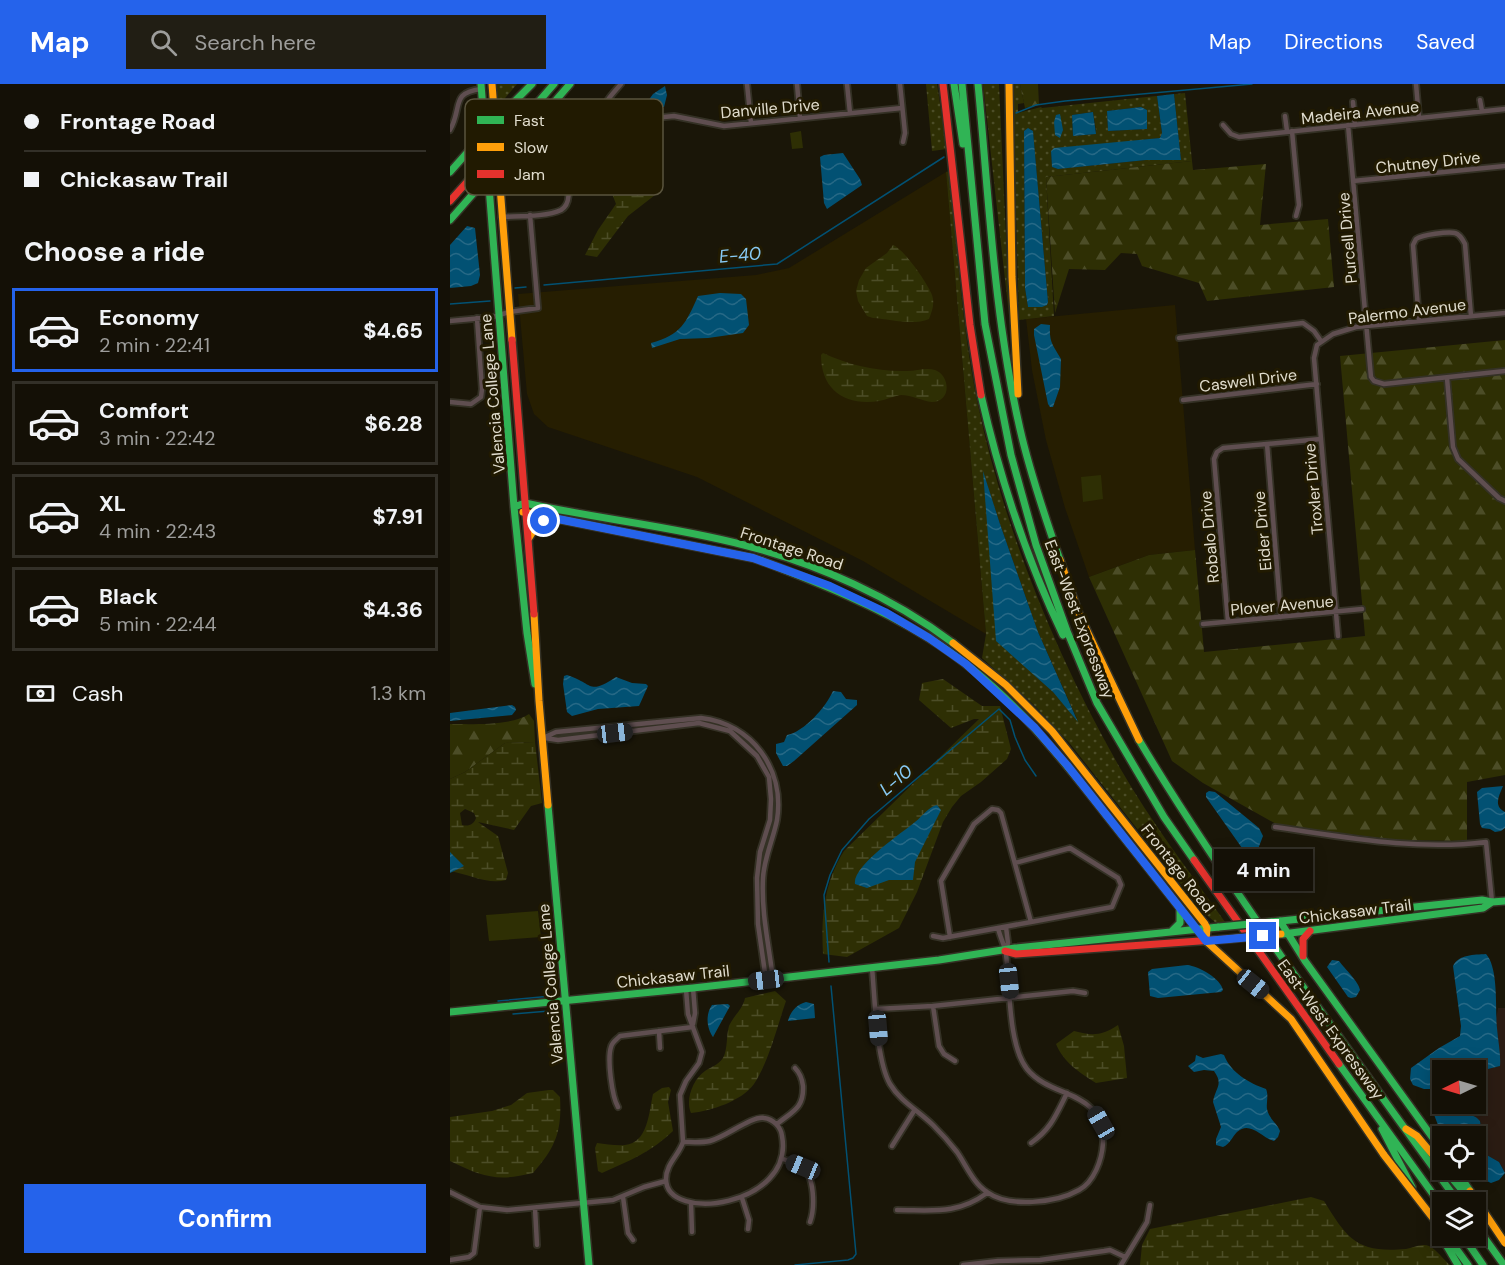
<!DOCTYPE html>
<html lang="en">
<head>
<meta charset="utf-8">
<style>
  body { margin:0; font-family:"DM Sans",sans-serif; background:#211e14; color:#f1f3f6; height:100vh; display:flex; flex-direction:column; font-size:22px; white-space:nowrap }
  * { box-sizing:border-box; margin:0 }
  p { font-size:20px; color:#9d9d9b }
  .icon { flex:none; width:33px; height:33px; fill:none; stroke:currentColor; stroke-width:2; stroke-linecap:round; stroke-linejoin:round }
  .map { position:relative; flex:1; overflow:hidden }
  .panel { display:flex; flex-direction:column; background:#141006; width:450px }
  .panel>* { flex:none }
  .banner { display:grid; align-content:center; height:132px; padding:0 24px; background:#141006 }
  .needle { width:39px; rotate:265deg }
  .tools { position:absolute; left:982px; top:976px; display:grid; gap:12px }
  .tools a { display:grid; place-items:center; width:54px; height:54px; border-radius:0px; background:#141006; box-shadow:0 3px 15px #0003,0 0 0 2px #333028; font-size:30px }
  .end { position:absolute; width:27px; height:27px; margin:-14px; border:8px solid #2563eb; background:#fff; box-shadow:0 0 0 3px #fff }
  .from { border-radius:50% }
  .bubble { position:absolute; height:42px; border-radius:0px; background:#141006; box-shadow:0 3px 15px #0003,0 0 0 2px #333028; font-size:20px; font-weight:700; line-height:42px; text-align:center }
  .car { position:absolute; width:18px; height:36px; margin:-18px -9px; border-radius:8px; box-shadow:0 0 4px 2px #0007; background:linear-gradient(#222 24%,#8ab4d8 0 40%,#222 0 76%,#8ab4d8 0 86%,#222 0) }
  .banner b { display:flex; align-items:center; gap:21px; height:57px; font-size:22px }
  .banner b+b { border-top:2px solid #333028 }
  .banner i { width:15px; height:15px; background:#f1f3f6 }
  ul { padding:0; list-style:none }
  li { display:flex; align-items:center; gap:18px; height:84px; margin:0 12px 9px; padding:0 12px; border:3px solid #333028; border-radius:0px }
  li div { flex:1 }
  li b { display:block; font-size:22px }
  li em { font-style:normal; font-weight:700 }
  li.active { border-color:#2563eb }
  li>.icon { width:54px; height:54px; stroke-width:1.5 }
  h2 { padding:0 24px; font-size:27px; line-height:72px }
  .pay { display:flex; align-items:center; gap:15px; height:66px; padding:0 24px; font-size:22px }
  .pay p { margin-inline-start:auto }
  .button { display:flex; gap:12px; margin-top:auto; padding:12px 24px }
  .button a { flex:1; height:69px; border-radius:0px; background:#2563eb; color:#fff; font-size:24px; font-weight:700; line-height:69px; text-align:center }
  header { display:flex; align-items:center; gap:36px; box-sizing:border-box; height:84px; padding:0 30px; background:#2563eb; color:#fff }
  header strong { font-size:28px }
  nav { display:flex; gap:33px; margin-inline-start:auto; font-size:21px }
  .search { width:420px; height:54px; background:#211e14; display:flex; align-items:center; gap:15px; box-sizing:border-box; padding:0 21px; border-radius:0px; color:#9d9d9b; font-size:22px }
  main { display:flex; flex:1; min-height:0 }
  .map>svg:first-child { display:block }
  .built { fill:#261e01 }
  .industrial { fill:url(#industrial-grid) }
  .medical { fill:#2b1c13 }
  .green { fill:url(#green-dots); fill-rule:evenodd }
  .forest { fill:url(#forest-firs) }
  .wetland { fill:url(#wetland-marsh); fill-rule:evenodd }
  .pitch { fill:#2e2f04 }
  .water { fill:url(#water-waves) }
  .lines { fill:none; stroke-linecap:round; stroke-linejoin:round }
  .stream { stroke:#025173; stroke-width:1.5 }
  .street-casing { stroke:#343125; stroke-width:8 }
  .fast-casing { stroke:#343125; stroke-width:10 }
  .slow-casing { stroke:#343125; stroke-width:10 }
  .jam-casing { stroke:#343125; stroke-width:10 }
  .street { stroke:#5f4e50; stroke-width:4.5 }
  .fast { stroke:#30b455; stroke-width:7 }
  .slow { stroke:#ff9f0a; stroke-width:7 }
  .jam { stroke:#e5322d; stroke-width:7 }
  .fast-bridge-casing { stroke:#343125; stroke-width:10; stroke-linecap:butt }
  .slow-bridge-casing { stroke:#343125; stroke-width:10; stroke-linecap:butt }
  .fast-bridge { stroke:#30b455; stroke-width:7 }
  .slow-bridge { stroke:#ff9f0a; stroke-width:7 }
  .route { stroke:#2563eb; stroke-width:8 }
  .labels { text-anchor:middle; stroke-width:6; stroke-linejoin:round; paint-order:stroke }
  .street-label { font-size:16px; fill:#e0dccd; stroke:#211a01 }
  .water-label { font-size:18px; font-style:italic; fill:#88caf5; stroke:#211a01 }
  .key { fill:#211a01; stroke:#5a543e; stroke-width:1.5 }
  .key-label { font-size:16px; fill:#e0dccd }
</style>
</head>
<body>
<header>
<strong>Map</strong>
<div class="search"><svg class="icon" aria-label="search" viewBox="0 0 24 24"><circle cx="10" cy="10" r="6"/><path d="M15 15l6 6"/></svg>Search here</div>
<nav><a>Map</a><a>Directions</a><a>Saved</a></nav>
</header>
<main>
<section class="panel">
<div class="banner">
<b><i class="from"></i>Frontage Road</b>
<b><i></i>Chickasaw Trail</b>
</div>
<h2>Choose a ride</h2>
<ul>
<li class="active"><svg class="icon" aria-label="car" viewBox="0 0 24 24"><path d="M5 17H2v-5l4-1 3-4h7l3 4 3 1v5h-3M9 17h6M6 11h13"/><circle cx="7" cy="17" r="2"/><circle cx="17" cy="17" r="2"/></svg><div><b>Economy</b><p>2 min · 22:41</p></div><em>$4.65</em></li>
<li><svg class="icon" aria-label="car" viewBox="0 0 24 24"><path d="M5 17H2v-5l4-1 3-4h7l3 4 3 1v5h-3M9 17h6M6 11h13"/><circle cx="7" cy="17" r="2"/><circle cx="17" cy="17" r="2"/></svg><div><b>Comfort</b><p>3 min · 22:42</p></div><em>$6.28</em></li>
<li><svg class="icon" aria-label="car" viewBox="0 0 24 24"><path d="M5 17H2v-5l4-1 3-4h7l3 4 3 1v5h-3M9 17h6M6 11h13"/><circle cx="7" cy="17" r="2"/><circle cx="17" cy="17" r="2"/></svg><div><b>XL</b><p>4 min · 22:43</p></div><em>$7.91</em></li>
<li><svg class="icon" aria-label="car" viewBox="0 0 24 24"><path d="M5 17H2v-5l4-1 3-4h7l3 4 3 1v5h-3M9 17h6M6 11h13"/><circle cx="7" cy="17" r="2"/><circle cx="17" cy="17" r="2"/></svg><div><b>Black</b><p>5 min · 22:44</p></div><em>$4.36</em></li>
</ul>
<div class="pay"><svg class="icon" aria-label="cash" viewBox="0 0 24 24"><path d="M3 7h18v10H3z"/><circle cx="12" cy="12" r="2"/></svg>Cash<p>1.3 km</p></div>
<div class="button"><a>Confirm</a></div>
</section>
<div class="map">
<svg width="1055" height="1181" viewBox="0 0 1055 1181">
  <defs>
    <pattern id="industrial-grid" width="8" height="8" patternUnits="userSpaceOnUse" patternTransform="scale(1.5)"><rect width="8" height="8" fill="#271c25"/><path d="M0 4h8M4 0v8" fill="none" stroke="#463c43"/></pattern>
    <pattern id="green-dots" width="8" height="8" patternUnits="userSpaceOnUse" patternTransform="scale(1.5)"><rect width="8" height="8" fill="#2e2f04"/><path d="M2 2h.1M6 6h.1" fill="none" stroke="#4c4d27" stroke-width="1.8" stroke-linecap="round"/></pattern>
    <pattern id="forest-firs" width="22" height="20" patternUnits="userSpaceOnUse" patternTransform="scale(1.5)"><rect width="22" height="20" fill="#2e2f04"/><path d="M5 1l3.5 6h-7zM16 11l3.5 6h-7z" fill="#4c4d27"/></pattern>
    <pattern id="wetland-marsh" width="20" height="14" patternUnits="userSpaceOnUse" patternTransform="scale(1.5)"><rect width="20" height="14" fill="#2e2f04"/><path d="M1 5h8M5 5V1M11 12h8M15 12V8" fill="none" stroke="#4c4d27"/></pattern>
    <pattern id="water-waves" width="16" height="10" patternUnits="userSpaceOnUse" patternTransform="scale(1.5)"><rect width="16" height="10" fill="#025173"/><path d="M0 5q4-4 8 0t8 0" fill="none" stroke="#276986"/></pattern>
  </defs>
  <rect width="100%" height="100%" fill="#1a1608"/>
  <!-- built -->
  <path class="built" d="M496 88 536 550 413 477 247 393 98 343 84 330 77 310 68 210 306 191 339 184Z
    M725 221 745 466 699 471 639 493 615 424 596 356 582 286 576 235Z"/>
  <!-- industrial -->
  <path class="industrial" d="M818 779 827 792 813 802 804 789Z"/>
  <!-- medical -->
  <path class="medical" d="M1048 924H1055V1089L1049 1078 1035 1070 1030 1037 1017 1030 1015 1027 1014 1020H1026V988L1050 982 1046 935Z"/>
  <!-- green -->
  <path class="green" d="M44 0H67L45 26Z
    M476 0H487L497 65 482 67Z
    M533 0H549L560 240Z
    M564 0H570L574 19 568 20V29L591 23 592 24 735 9 742 77 596 93 604 232 569 236 564 59ZM724 10 731 76H696L608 85 602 83 601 67 710 54 712 50 707 12ZM691 23 697 26V45L658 47 657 27ZM643 28 646 46 645 50 623 52 622 31ZM581 45 583 48 598 218 597 221 578 223 575 204 574 47Z
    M500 87C507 165 512 244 528 321 554 445 607 574 670 684 701 738 739 787 775 838L766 839 752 827 621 661 583 620 532 574 536 550 496 88ZM534 391 550 440 588 548 627 635 603 608 569 576Z"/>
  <!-- forest -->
  <path class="forest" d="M570 0H588L589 21 575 24Z
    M742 77 743 86 816 80 810 141 878 135 884 203 757 217 749 199 692 182 687 170 671 169 655 186 619 185 605 229 596 93Z
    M1055 256V691L1017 698V757L946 756 828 741 753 699 722 677 639 493 699 471 745 466 754 568 915 552 890 272Z
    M79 630 84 637 85 658 55 659 15 688 0 695V640C21 640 62 642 79 630Z"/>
  <!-- wetland -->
  <path class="wetland" d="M167 74 178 79 188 96 202 99 205 103V111L178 132 147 173 135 171 148 146 166 120 161 107 152 95 149 82 158 75Z
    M443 161C454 165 478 200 482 211 485 220 482 227 479 235 462 242 440 235 423 234L417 232 408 217 406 207 409 196 416 184 437 169Z
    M373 269C398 281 429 288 457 287 467 287 476 283 485 286 500 291 502 318 482 318 472 317 462 311 451 311 443 312 436 316 429 317 395 322 371 306 371 271Z
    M493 595 532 622H550L561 665 557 675 531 698 511 712 502 723 493 738 467 808 449 844 397 873 373 870C371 833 374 799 394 767L529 635H524L501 644 469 616 472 599Z
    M85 658 92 719 81 722 64 746 28 738 48 752 58 789 56 796C38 801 18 790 0 787V695L15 688 55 659ZM15 725 24 729 26 734C24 740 19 743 12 741L10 729Z
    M325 907 336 917C327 943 319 977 304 1000 292 1017 261 1027 241 1029 235 1016 243 995 255 987 261 983 268 981 273 974 278 965 276 952 279 942 284 931 293 925 295 914Z
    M668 941 674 962 677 994 646 999C629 988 614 979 606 960L624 947C642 952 652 952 668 941Z
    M219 1003 221 1006 218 1018 223 1047C203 1067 177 1078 152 1089L148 1087 145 1064 147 1059C156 1060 166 1062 175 1061 198 1059 199 1028 203 1010L212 1004Z
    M99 1006H103L110 1013C112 1047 106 1063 83 1089 47 1098 33 1093 0 1077V1033L42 1027 61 1021 77 1009Z
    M861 1113 874 1117C898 1156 907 1169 956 1165 963 1164 972 1159 979 1162 987 1166 993 1175 1000 1181H690L692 1161 700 1145Z"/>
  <!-- pitch -->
  <path class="pitch" d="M351 47 353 64 342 65 340 49Z
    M651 391 653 415 633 418 631 393Z
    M88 827 91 853 39 857 36 831Z"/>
  <!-- water -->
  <path class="water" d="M215 2 217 11 214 23 193 24 203 10Z
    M724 10 731 76H696L608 85 602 83 601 67 604 64 710 54 712 49 707 12Z
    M691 23 697 26V45L658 47 657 27Z
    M643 28 646 50 623 52 622 31Z
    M610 30 613 46 610 54 605 51 604 38 606 31Z
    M578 44 583 47 598 218 597 221 592 223H578L575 204 574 47Z
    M393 69 410 95 412 101 377 125 374 119 370 73 374 71Z
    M17 142 25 144 30 191 28 199 21 202 0 204V161Z
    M270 209 291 210 296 215 299 241 293 249 258 254 230 255 202 264 201 259C231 251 236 239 248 212Z
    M591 240 600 241C599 259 603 261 611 275L610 303 603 323H600L598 320 584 251V245Z
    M533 387 550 440 588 548 628 638 603 608 546 557Z
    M117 591C143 599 138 612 166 593L182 599 196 600 198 602 189 622 148 625 122 632 117 628 113 600 114 592Z
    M383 607 391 608 396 615 407 616V621L344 677 337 682H333L326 669V660L334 658 337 651C354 648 376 623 383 607Z
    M62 621 65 623 66 626 62 631 0 637V629Z
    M1053 702C1049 712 1043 722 1055 728V744L1051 747 1045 748 1040 745 1032 744 1030 740 1027 708 1032 704Z
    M759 707 765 708 809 744 813 752 808 765 803 768 800 765 792 764 756 713V709Z
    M487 721 491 726 465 778 463 796H439L417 804 405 800C402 782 452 749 465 738 473 732 478 723 487 721Z
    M0 768 14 782 0 789Z
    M1036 870C1049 884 1045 927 1047 944 1048 957 1051 970 1050 982L1026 988 993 987V1020H1014C1015 1033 1024 1029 1030 1037L1035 1070 1049 1078 1055 1089 1049 1096 1041 1099C1025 1092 1026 1068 1026 1053H1010L1003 1043 988 1041 980 1020 983 1007 981 1005H974L963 1001 960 995 961 984 989 964 1010 952 1011 942 1003 882C1009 870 1024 871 1036 870Z
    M882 876 889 877C895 885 909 898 910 906L906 913 901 914 898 913 877 883Z
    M737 881C749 882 771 895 773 906L771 908 708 914 700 912 698 888 702 885Z
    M356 918 364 920 365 934 338 937C340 928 347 920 356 918Z
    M262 921 278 920 280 922 263 953C257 945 255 931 262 921Z
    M771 970 774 971C781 989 799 999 816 1005 819 1012 816 1018 817 1025 819 1035 827 1039 830 1047L828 1053 824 1057C812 1054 800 1036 787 1048 782 1053 780 1060 773 1063L766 1061V1055L771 1043 763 1018C765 1004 774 1001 764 987L754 986 744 988 738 982 745 977 746 971 753 974Z"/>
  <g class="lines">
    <!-- stream -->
    <path class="stream" d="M566 29 586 21 615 17 802 0
      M94 201 327 180 494 73
      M65 204 76 203
      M0 220 40 217
      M379 878 374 811 380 791 392 766 419 735 549 625 560 636 565 653 575 676 586 692
      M48 917 102 912
      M63 930 99 927
      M345 1181 398 1176 403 1174 406 1170 381 902"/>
    <defs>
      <path id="street" d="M297 0 301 39
        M347 0 350 34
        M397 0 400 29
        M450 0 455 49 453 58
        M966 0 969 34
        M1030 16 1032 27
        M903 18 905 41
        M835 32 837 47
        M152 39C150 21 160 13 171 0
        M773 41 781 50 789 53 1055 25
        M898 41 921 293 924 297 934 300 1055 287
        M0 46C13 23 0 9 31 5
        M842 47 849 121 846 132
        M903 97 1055 82
        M51 133C67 132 97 133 111 126 135 112 90 57 135 41L224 32 274 42 452 24
        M0 237 43 233 59 228 88 224 80 131
        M969 237 963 161 966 155C972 151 998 147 1005 149 1009 150 1013 156 1015 160L1021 232
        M729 254 853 239 864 247 871 257
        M997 294 1003 363 1008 375 1049 414 1055 417
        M733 316 867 300
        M0 318 21 320 31 313 32 305 27 234
        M817 360 831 533
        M778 537 764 375 767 368 773 364 871 355
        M753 540 912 525
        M888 552 864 274 867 261 883 250 906 243 1055 229
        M93 654 106 648 251 634C302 640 335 685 327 736 323 756 314 774 313 794 311 828 319 862 323 895
        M95 654 108 656 249 639 280 647 307 672 319 693 321 715 320 736 310 768 307 794 308 840 316 896
        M825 743C895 753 966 767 1036 758L1042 818
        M483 852 493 854 581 838
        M500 853 491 797 524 740 542 725 548 726 551 729 581 838 662 823 671 801 668 794 620 764 565 779
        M555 867 558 859 556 843
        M422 884C425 914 426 976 440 1000 450 1017 469 1027 483 1041 491 1049 500 1059 507 1068 516 1081 523 1099 537 1108 559 1124 606 1119 629 1106 644 1098 652 1076 653 1059 654 1004 602 1016 577 985 558 961 560 902 556 870 555 862 550 853 548 844
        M243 904 245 929 243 940
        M483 922 489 962 494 970 505 977
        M426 925 483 922 623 907 635 909
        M209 947 210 964
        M168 1023C162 1013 157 975 161 963 162 958 166 956 170 952L243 943
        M327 1040C343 1027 354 1024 353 1002 352 994 350 989 345 984
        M233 1058C241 1058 252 1059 260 1057 276 1053 301 1032 314 1034 323 1035 331 1043 332 1052 345 1122 216 1140 216 1095 216 1080 229 1071 233 1058L230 1011 236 997 249 979 252 968 238 930 236 905
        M581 1059C601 1045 606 1031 617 1009
        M442 1062 464 1027
        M333 1075C338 1077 346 1079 351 1082 365 1091 365 1124 360 1138
        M0 1108 30 1123 57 1126 163 1116 194 1103 216 1097
        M173 1113 178 1149 183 1156
        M292 1114 299 1136 298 1145
        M241 1119 242 1148
        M85 1124 87 1161
        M447 1126C482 1126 507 1131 537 1109
        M0 1176 19 1173 24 1169 30 1123
        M513 1181 548 1177 590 1176 654 1167 660 1166 675 1173
        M671 1181 697 1138 700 1121"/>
      <path id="fast" d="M31 0 64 423 77 549 85 600
        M504 0 513 60
        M512 0 535 240 561 371 586 461 617 547 647 619 714 733 744 776
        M528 0C539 115 544 232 570 345 580 389 595 433 610 476
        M52 30 82 0
        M56 55 104 0
        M54 76 120 0
        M0 88 23 62
        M0 136 29 103
        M531 311C550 395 576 474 613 551
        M64 423 75 419C148 435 222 442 294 461 368 480 442 513 503 559
        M312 477C369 499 425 521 477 553 551 598 605 665 657 732 690 774 723 815 756 857
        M689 656C733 730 782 801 831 872 890 955 949 1037 1009 1119
        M98 721 139 1181
        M830 837 855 877 993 1068
        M821 838 1032 816 1042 818 1055 817
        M722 847 730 839V826
        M833 850 1033 824 1042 818
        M0 928 243 904 489 876 565 864 769 843
        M889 980 993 1124
        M932 1045 962 1103
        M995 1086 1023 1119
        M1006 1086 1020 1107
        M985 1142 1008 1181
        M1026 1142 1054 1181
        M997 1152 1018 1181
        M1013 1152 1033 1181"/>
      <path id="slow" d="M42 0 62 256
        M559 0 562 193 568 310
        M73 428 303 474 312 477
        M79 454 87 441 101 436
        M610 476 629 530 689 656
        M84 530 89 617 98 721
        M503 559 556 601 602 647 755 840 757 844 756 857
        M756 857 841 935 934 1071
        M956 1045 967 1052 993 1083"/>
      <path id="jam" d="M493 0 520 241 531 311
        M0 117 25 89
        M62 256 84 530
        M744 776 889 980
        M555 867 566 870 778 855
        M853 872V855L860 847"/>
    </defs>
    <!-- street casing -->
    <use href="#street" class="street-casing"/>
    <!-- fast casing -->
    <use href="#fast" class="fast-casing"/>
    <!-- slow casing -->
    <use href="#slow" class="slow-casing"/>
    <!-- jam casing -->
    <use href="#jam" class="jam-casing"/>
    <!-- street -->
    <use href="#street" class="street"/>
    <!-- fast -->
    <use href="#fast" class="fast"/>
    <!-- slow -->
    <use href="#slow" class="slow"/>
    <!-- jam -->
    <use href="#jam" class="jam"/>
    <defs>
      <path id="fast-bridge" d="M23 62 52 30
        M25 89 56 55
        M29 103 54 76
        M769 843 821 838"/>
      <path id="slow-bridge" d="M778 855 831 850
        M934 1071 993 1147
        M1020 1107 1055 1159"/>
    </defs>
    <!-- fast-bridge casing -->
    <use href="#fast-bridge" class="fast-bridge-casing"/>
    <!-- slow-bridge casing -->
    <use href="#slow-bridge" class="slow-bridge-casing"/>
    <!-- fast-bridge -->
    <use href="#fast-bridge" class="fast-bridge"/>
    <!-- slow-bridge -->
    <use href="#slow-bridge" class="slow-bridge"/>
  </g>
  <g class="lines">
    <!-- route -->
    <path class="route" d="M94 437 108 435 303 474 380 502 435 528 479 554 516 580 585 644 617 681 756 857 813 852"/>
  </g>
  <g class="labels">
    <!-- street labels -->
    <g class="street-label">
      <text transform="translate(320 24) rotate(-5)" y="6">Danville Drive</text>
      <text transform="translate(910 28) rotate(-6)" y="6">Madeira Avenue</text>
      <text transform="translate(978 78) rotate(-6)" y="6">Chutney Drive</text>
      <text transform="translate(897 154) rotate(-95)" y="6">Purcell Drive</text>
      <text transform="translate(957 227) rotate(-7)" y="6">Palermo Avenue</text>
      <text transform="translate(798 296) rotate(-7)" y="6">Caswell Drive</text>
      <text transform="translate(42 310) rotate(-95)" y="6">Valencia College Lane</text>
      <text transform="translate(863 405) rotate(-95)" y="6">Troxler Drive</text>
      <text transform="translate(812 447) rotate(-95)" y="6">Eider Drive</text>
      <text transform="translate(759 453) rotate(-95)" y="6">Robalo Drive</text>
      <text transform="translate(342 464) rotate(18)" y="6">Frontage Road</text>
      <text transform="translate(832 521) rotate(-5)" y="6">Plover Avenue</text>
      <text transform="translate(630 535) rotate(69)" y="6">East-West Expressway</text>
      <text transform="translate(728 784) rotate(52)" y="6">Frontage Road</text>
      <text transform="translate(905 827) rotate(-7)" y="6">Chickasaw Trail</text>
      <text transform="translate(223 892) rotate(-6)" y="6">Chickasaw Trail</text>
      <text transform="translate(100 900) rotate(-95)" y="6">Valencia College Lane</text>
      <text transform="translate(881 945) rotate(54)" y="6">East-West Expressway</text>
    </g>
    <!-- water labels -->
    <g class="water-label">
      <text transform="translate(290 171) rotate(-5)" y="6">E-40</text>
      <text transform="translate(446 696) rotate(-40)" y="6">L-10</text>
    </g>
  </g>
  <!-- legend -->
  <rect x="15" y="15" width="198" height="96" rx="9" class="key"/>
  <rect x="27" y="32" width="27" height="8" fill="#30b455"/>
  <rect x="27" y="59" width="27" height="8" fill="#ff9f0a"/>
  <rect x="27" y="86" width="27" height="8" fill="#e5322d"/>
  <g class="key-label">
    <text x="64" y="42">Fast</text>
    <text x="64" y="69">Slow</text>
    <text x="64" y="96">Jam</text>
  </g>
</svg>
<div class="tools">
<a><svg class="needle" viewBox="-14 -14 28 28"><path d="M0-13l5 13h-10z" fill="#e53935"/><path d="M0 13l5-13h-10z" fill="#9d9d9b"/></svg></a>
<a><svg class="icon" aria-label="locate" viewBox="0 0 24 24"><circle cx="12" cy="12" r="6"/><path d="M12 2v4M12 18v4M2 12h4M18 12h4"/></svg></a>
<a><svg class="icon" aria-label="layers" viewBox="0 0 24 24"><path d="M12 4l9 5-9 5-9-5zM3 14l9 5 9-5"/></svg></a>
</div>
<i class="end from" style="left:94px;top:437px"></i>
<i class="end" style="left:813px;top:852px"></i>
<div class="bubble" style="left:764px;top:765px;width:99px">4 min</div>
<i class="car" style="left:165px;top:649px;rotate:83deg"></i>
<i class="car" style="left:316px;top:896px;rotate:263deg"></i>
<i class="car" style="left:559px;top:897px;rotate:174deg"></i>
<i class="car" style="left:803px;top:900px;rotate:129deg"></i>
<i class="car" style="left:428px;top:944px;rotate:175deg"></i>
<i class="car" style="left:651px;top:1039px;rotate:330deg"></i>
<i class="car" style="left:353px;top:1083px;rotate:292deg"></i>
</div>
</main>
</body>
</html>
